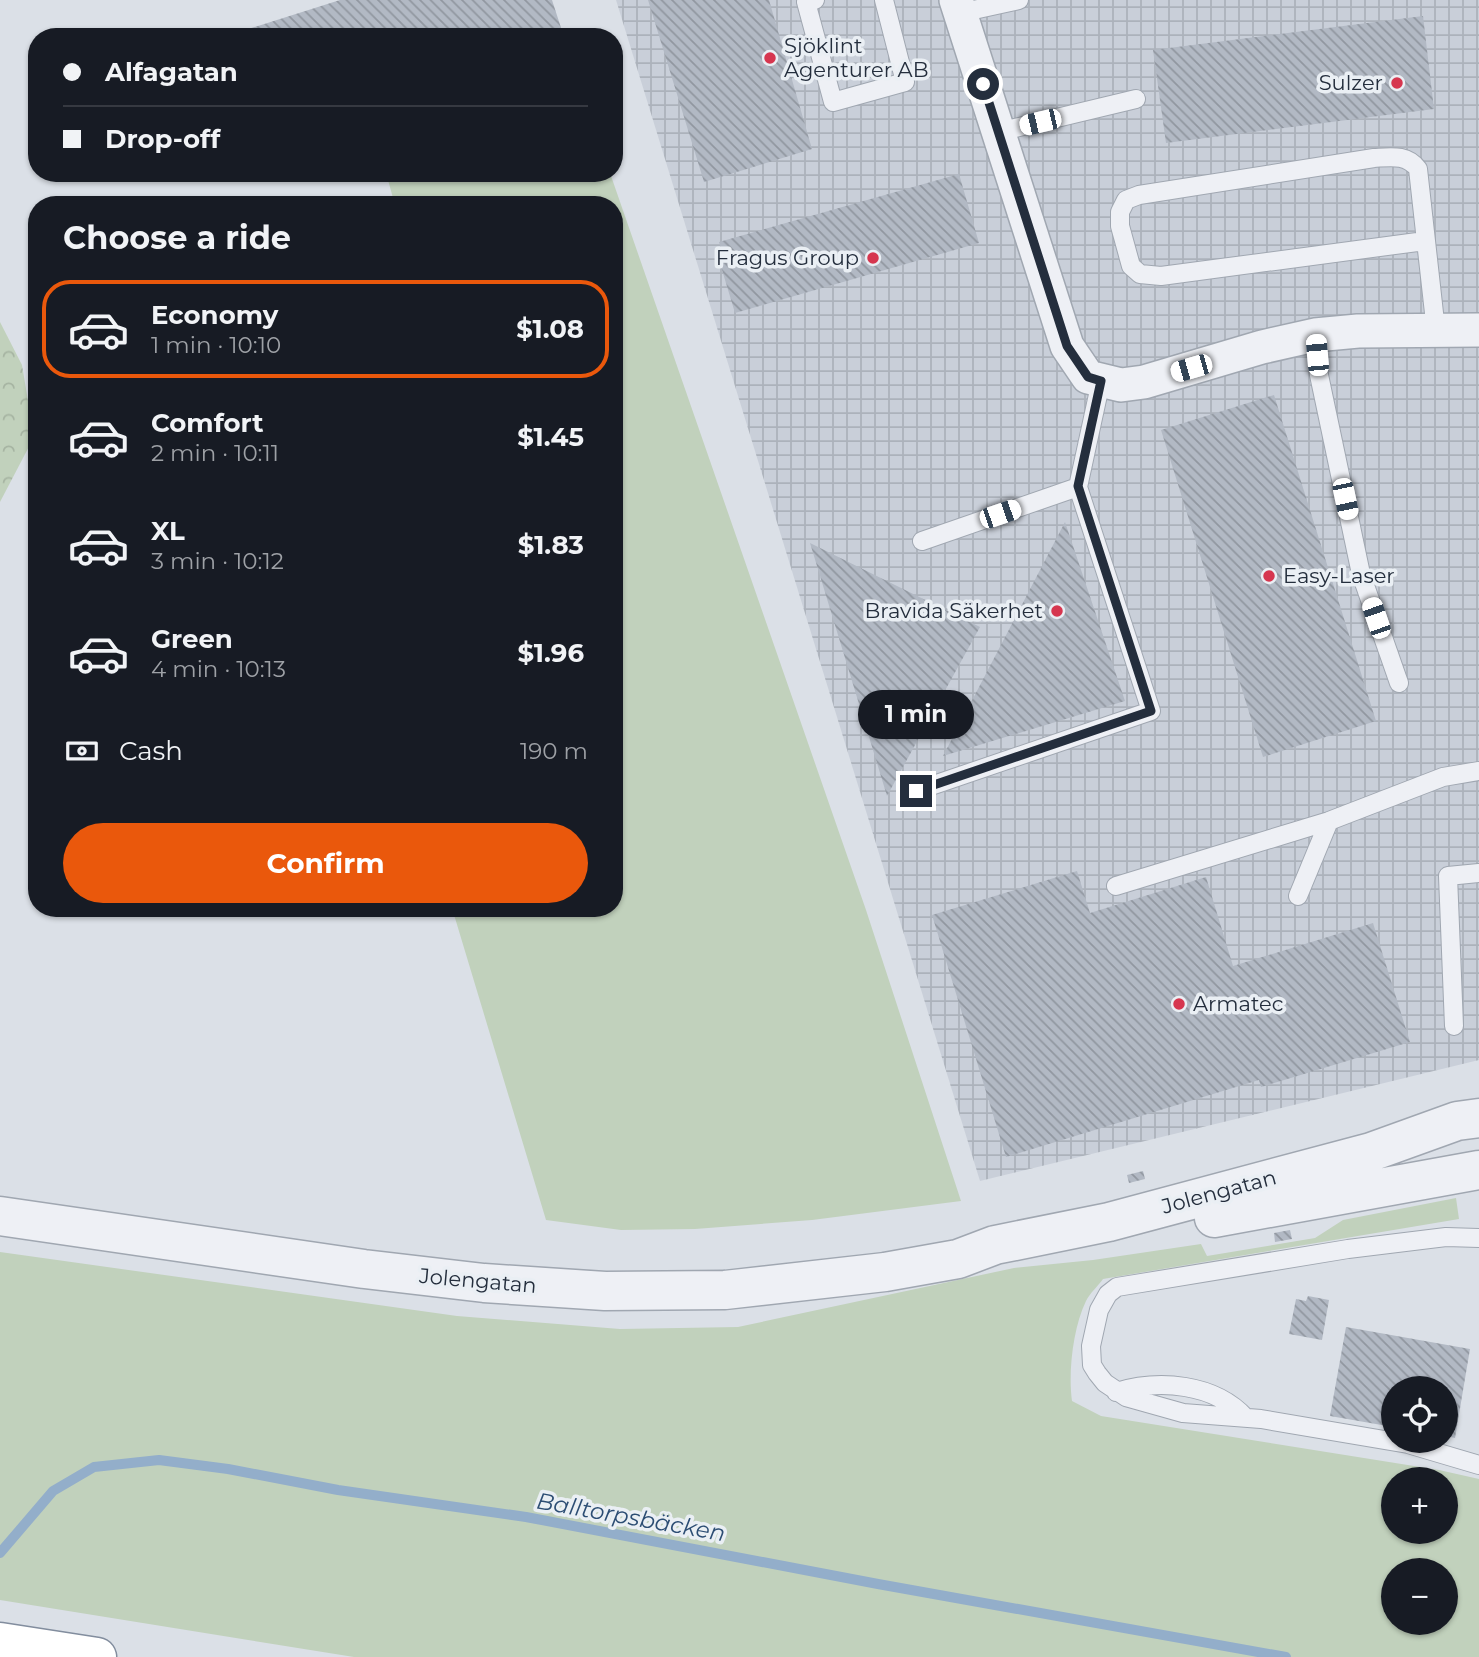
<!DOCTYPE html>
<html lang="en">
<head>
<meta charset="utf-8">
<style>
  body { margin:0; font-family:Montserrat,sans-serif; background:#20242c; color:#f1f3f6; height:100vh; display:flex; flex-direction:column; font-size:26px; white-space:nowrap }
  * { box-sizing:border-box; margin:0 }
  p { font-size:23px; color:#9ea1a6 }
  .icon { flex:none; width:38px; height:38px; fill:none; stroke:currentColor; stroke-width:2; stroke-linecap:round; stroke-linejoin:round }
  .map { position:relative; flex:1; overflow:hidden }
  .details { position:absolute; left:28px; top:196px; width:595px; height:721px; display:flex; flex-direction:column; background:#171b24; border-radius:28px; box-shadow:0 2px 5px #0004 }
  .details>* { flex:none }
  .banner { position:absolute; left:28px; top:28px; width:595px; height:154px; border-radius:28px; box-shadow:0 2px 5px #0004; display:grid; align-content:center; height:154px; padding:0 35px; background:#171b24 }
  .fabs { position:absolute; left:1381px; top:1376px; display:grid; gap:14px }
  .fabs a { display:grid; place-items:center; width:77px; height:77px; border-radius:50%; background:#171b24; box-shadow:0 2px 5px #0004; font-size:35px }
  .end { position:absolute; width:32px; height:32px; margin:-16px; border:9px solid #242e3d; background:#fff; box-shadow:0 0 0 4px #fff }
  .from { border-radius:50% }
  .bubble { position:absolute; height:49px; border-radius:24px; background:#171b24; box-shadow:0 2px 5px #0004; font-size:23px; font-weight:700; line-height:49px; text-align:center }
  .car { position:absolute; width:21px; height:42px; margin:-21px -10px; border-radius:9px; box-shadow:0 0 5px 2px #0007; background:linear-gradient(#fff 24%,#345 0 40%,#fff 0 76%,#345 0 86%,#fff 0) }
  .banner b { display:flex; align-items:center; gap:24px; height:66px; font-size:26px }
  .banner b+b { border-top:2px solid #363941 }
  .banner i { width:18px; height:18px; background:#f1f3f6 }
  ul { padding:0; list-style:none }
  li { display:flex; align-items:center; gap:21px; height:98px; margin:0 14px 10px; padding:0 21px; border:4px solid transparent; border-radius:28px }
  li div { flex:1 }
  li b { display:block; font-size:26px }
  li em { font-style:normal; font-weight:700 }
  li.current { border-color:#ea580c }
  li>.icon { width:63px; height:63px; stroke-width:1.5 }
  h2 { padding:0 35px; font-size:32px; line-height:84px }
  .pay { display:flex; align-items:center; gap:18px; height:77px; padding:0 35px; font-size:26px }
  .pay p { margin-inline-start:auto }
  .primary-button { display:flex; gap:14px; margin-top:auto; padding:14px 35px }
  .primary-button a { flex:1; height:80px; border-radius:42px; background:#ea580c; color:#fff; font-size:28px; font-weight:700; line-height:80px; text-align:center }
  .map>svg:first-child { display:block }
  .industrial { fill:url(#industrial-grid) }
  .grass { fill:#c1d1bc; fill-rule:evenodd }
  .forest { fill:url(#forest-crowns) }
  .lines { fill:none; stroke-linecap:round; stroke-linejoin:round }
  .stream { stroke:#93aeca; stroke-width:10 }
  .building { fill:url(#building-back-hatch) }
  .service-casing { stroke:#a0a7b1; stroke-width:20 }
  .minor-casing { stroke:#a0a7b1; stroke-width:36 }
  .tertiary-casing { stroke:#a0a7b1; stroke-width:41 }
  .trunk-casing { stroke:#828d9e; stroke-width:41 }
  .service { stroke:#eef0f5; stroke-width:18 }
  .minor { stroke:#eef0f5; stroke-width:33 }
  .tertiary { stroke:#eef0f5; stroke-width:38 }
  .trunk { stroke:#fff; stroke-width:38 }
  .route { stroke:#242e3d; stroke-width:9 }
  .poi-dot { fill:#d6364f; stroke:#eaeff4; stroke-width:2.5 }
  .labels { text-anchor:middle; stroke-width:7; stroke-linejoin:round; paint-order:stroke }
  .poi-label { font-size:21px; fill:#242e3d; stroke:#eaeff4; text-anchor:start }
  .street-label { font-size:21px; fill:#242e3d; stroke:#eaeff4 }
  .water-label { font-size:23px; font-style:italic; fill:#2c4d73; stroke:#eaeff4 }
</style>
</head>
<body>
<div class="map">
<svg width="1479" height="1657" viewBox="0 0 1479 1657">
  <defs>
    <pattern id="industrial-grid" width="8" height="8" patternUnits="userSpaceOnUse" patternTransform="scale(1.75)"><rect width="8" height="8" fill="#c9cfd9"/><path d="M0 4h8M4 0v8" fill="none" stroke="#acb2bb"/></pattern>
    <pattern id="forest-crowns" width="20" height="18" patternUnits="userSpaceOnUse" patternTransform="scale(1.75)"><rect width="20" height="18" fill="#c1d1bc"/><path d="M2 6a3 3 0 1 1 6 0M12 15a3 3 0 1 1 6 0" fill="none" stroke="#a6b4a2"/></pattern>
    <pattern id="building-back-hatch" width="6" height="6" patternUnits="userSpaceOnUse" patternTransform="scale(1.75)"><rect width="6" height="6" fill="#b2b9c4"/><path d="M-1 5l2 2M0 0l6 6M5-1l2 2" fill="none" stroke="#9197a0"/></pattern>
  </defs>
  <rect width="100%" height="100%" fill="#dbe0e7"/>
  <!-- industrial -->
  <path class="industrial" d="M616 0H1479V1060L980 1181Z"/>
  <!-- grass -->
  <path class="grass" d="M386 173H610L866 910 961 1201 812 1220 695 1229 621 1230 546 1220 452 908H614V205H395Z
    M1456 1198 1459 1219 1103 1279C1098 1286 1090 1293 1086 1301 1073 1328 1068 1372 1072 1401L1101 1416 1439 1470 1479 1479V1657H354L0 1600V1252L457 1316 620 1329 738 1327 1014 1268 1093 1260 1201 1244 1207 1256 1315 1238 1343 1220ZM1393 1479H1446V1531H1393ZM1393 1570H1446V1622H1393Z"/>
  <!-- forest -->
  <path class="forest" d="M0 322 22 365 34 437 0 502Z"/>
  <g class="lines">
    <!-- stream -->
    <path class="stream" d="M0 1553 53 1491 94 1467 159 1460 228 1469 338 1490 526 1517 878 1584 1286 1657"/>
  </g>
  <!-- building -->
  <path class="building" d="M340 0H552L564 37H223Z
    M648 0H769L812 149 704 182Z
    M1423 16 1434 109 1166 143 1153 50Z
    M959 174 979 243 735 313 719 260 724 258 719 242Z
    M1274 395 1376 721 1263 757 1161 430Z
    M1065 522 1125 701 943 756Z
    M810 543 980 627 887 796Z
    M1077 871 1090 913 1206 877 1233 966 1373 923 1410 1042 1261 1087 1259 1080 1006 1157 932 915Z
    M1143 1171 1145 1179 1129 1183 1127 1175Z
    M1290 1230 1292 1239 1275 1242 1274 1233Z
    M1308 1296 1329 1300 1322 1340 1289 1334 1296 1299 1306 1301Z
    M1346 1327 1470 1349 1455 1438 1446 1436V1388H1393V1427L1330 1416Z"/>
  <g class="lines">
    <defs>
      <path id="service" d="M815 0 806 2 833 102 905 82 884 0
        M960 13 1019 0
        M998 132 1136 99
        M1425 241 1161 276 1140 274 1131 266 1120 226V212L1126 200 1139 195 1374 158C1391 157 1407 154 1418 169L1436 331
        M1315 335 1319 375 1361 574 1399 683
        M922 541 1078 487
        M916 791 1151 711 1078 487 1101 381
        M1116 886 1329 821 1443 777 1479 771
        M1298 896 1329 821
        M1454 1026 1448 876 1479 873
        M1479 1238 1446 1237 1348 1249 1117 1287 1108 1294 1099 1310 1091 1346 1092 1365 1097 1373 1105 1383 1126 1397 1183 1413 1261 1419 1408 1444 1479 1465
        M1116 1392C1159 1379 1214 1383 1246 1418"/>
      <path id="minor" d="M956 0 1067 346 1088 377 1121 385 1144 382 1262 347 1315 335 1358 331 1479 330"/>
      <path id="tertiary" d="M0 1216 364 1269 484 1283 605 1291 725 1290 885 1272 958 1259 995 1245 1109 1222 1371 1152 1457 1121 1479 1118
        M1214 1218 1479 1170"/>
      <path id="trunk" d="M0 1642 97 1657"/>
    </defs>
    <!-- service casing -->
    <use href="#service" class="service-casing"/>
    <!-- minor casing -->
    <use href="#minor" class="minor-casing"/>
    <!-- tertiary casing -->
    <use href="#tertiary" class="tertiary-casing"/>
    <!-- trunk casing -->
    <use href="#trunk" class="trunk-casing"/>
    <!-- service -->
    <use href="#service" class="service"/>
    <!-- minor -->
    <use href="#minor" class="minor"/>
    <!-- tertiary -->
    <use href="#tertiary" class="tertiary"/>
    <!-- trunk -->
    <use href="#trunk" class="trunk"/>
  </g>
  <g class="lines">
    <!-- route -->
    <path class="route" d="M916 791 1151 711 1078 486 1101 381 1088 377 1067 346 983 84"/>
  </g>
  <!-- markers -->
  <g class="poi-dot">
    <circle cx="770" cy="58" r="7"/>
    <circle cx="1397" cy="83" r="7"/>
    <circle cx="873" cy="258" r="7"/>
    <circle cx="1269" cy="576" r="7"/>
    <circle cx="1057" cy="611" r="7"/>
    <circle cx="1179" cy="1004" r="7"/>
  </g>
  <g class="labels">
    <!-- poi labels -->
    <g class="poi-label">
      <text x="784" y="53">Sjöklint<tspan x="784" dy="24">Agenturer AB</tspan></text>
      <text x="1383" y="90" text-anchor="end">Sulzer</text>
      <text x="859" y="265" text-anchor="end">Fragus Group</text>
      <text x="1283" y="583">Easy-Laser</text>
      <text x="1043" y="618" text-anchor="end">Bravida Säkerhet</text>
      <text x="1193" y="1011">Armatec</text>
    </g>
    <!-- street labels -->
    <g class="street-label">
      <text transform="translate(1219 1192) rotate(-15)" y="7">Jolengatan</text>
      <text transform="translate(478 1281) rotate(5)" y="7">Jolengatan</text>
    </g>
    <!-- water labels -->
    <g class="water-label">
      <text transform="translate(631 1517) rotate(10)" y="8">Balltorpsbäcken</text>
    </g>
  </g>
</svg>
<div class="fabs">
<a><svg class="icon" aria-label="locate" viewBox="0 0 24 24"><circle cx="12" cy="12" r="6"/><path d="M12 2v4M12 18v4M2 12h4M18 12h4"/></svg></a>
<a>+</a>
<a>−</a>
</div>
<i class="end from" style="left:983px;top:84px"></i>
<i class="end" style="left:916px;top:791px"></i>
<div class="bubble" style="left:858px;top:690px;width:116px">1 min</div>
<i class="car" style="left:1040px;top:122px;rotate:257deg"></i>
<i class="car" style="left:1317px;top:355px;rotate:355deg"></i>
<i class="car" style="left:1191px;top:368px;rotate:254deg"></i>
<i class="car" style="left:1345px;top:499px;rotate:168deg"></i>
<i class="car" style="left:1000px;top:514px;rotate:71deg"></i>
<i class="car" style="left:1376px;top:618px;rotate:341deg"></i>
<div class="banner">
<b><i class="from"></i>Alfagatan</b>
<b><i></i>Drop-off</b>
</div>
<section class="details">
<h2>Choose a ride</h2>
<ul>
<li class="current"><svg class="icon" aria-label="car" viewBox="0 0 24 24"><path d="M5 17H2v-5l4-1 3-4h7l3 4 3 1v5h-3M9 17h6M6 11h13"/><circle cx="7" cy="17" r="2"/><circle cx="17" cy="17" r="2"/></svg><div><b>Economy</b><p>1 min · 10:10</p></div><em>$1.08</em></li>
<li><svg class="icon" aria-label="car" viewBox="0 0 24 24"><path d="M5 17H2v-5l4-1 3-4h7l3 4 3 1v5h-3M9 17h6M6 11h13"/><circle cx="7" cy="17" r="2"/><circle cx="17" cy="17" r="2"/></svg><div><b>Comfort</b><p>2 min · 10:11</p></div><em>$1.45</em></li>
<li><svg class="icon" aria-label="car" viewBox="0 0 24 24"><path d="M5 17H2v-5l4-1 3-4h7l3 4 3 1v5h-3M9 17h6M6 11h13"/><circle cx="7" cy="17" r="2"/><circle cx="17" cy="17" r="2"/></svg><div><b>XL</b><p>3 min · 10:12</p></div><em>$1.83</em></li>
<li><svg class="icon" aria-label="car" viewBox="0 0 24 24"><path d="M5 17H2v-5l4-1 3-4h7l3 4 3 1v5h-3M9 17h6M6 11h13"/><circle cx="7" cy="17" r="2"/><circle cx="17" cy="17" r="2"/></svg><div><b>Green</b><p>4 min · 10:13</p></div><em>$1.96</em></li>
</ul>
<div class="pay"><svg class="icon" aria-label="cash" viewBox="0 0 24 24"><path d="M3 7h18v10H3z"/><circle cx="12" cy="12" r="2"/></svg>Cash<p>190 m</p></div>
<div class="primary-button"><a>Confirm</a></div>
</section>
</div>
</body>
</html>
